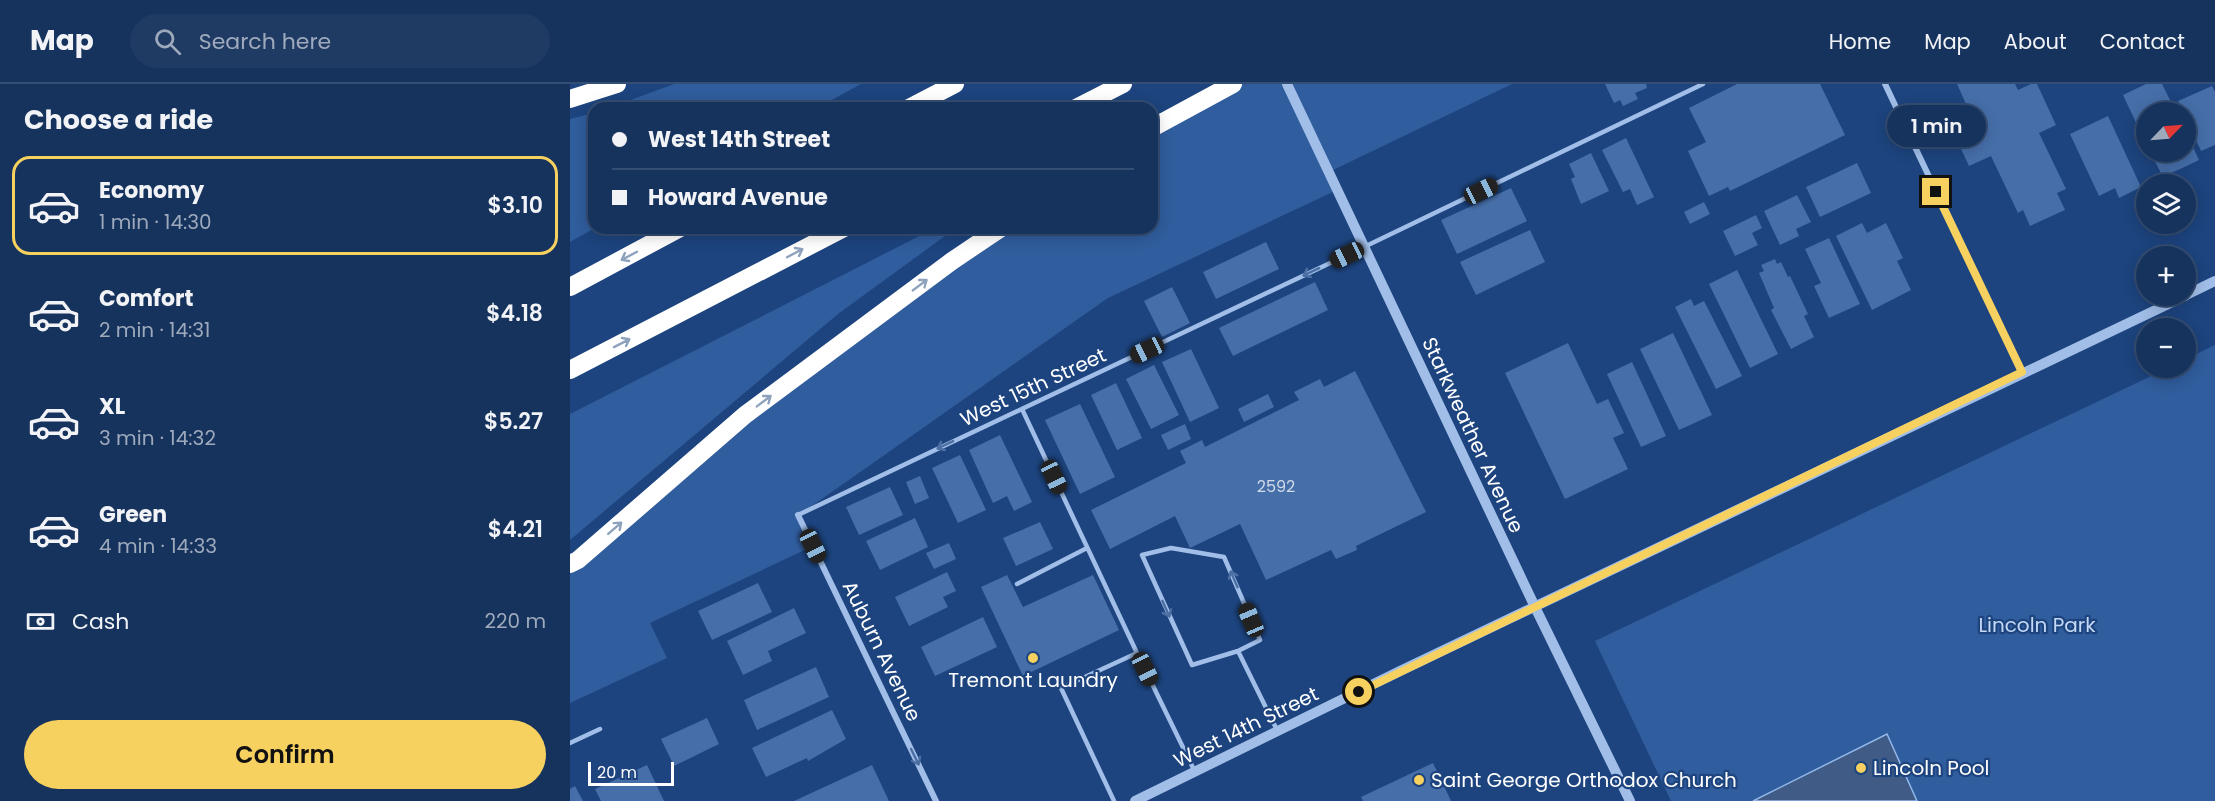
<!DOCTYPE html>
<html lang="en">
<head>
<meta charset="utf-8">
<style>
  body { margin:0; font-family:Poppins,sans-serif; background:#1f3b64; color:#f1f3f6; height:100vh; display:flex; flex-direction:column; font-size:22px; white-space:nowrap }
  * { box-sizing:border-box; margin:0 }
  p { font-size:20px; color:#9eaabc }
  .icon { flex:none; width:33px; height:33px; fill:none; stroke:currentColor; stroke-width:2; stroke-linecap:round; stroke-linejoin:round }
  .map { position:relative; flex:1; overflow:hidden }
  .drawer { display:flex; flex-direction:column; background:#16335e; width:570px }
  .drawer>* { flex:none }
  .guide { position:absolute; left:18px; top:18px; width:570px; height:132px; border-radius:18px; box-shadow:0 3px 15px #0003,0 0 0 2px #354e73; display:grid; align-content:center; height:132px; padding:0 24px; background:#16335e }
  .needle { width:39px; rotate:65deg }
  .tools { position:absolute; left:1566px; top:18px; display:grid; gap:12px }
  .tools a { display:grid; place-items:center; width:60px; height:60px; border-radius:50%; background:#16335e; box-shadow:0 3px 15px #0003,0 0 0 2px #354e73; font-size:30px }
  .scale { position:absolute; left:18px; bottom:15px; width:86px; box-sizing:border-box; padding-left:6px; border:3px solid #fff; border-top:0; font-size:16px; line-height:21px; white-space:nowrap; color:#fff; -webkit-text-stroke:4px #1d447e; paint-order:stroke }
  .end { position:absolute; width:27px; height:27px; margin:-14px; border:8px solid #f7d15f; background:#111; box-shadow:0 0 0 3px #111 }
  .from { border-radius:50% }
  .bubble { position:absolute; height:42px; border-radius:21px; background:#16335e; box-shadow:0 3px 15px #0003,0 0 0 2px #354e73; font-size:20px; font-weight:600; line-height:42px; text-align:center }
  .car { position:absolute; width:18px; height:36px; margin:-18px -9px; border-radius:8px; box-shadow:0 0 4px 2px #0007; background:linear-gradient(#222 24%,#8ab4d8 0 40%,#222 0 76%,#8ab4d8 0 86%,#222 0) }
  .guide b { display:flex; align-items:center; gap:21px; height:57px; font-size:22px }
  .guide b+b { border-top:2px solid #354e73 }
  .guide i { width:15px; height:15px; background:#f1f3f6 }
  ul { padding:0; list-style:none }
  li { display:flex; align-items:center; gap:18px; height:99px; margin:0 12px 9px; padding:0 12px; border:3px solid transparent; border-radius:18px }
  li div { flex:1 }
  li b { display:block; font-size:22px }
  li em { font-style:normal; font-weight:600 }
  li.current { border-color:#f7d15f }
  li>.icon { width:54px; height:54px; stroke-width:1.5 }
  h2 { padding:0 24px; font-size:27px; line-height:72px }
  .pay { display:flex; align-items:center; gap:15px; height:66px; padding:0 24px; font-size:22px }
  .pay p { margin-inline-start:auto }
  .cta { display:flex; gap:12px; margin-top:auto; padding:12px 24px }
  .cta a { flex:1; height:69px; border-radius:36px; background:#f7d15f; color:#111; font-size:24px; font-weight:600; line-height:69px; text-align:center }
  header { display:flex; align-items:center; gap:36px; box-sizing:border-box; height:84px; padding:0 30px; background:#16335e; border-bottom:2px solid #354e73 }
  header strong { font-size:28px }
  nav { display:flex; gap:33px; margin-inline-start:auto; font-size:21px }
  .search { width:420px; height:54px; background:#1f3b64; display:flex; align-items:center; gap:15px; box-sizing:border-box; padding:0 21px; border-radius:33px; color:#9eaabc; font-size:22px }
  main { display:flex; flex:1; min-height:0 }
  .map>svg:first-child { display:block }
  .green { fill:#305d9d }
  .water { fill:#3f5b86; stroke:#94b8ea; stroke-width:1.5 }
  .building { fill:#466ea8 }
  .lines { fill:none; stroke-linecap:round; stroke-linejoin:round }
  .service { stroke:#a1bee8; stroke-width:4.5 }
  .minor { stroke:#a1bee8; stroke-width:6 }
  .tertiary { stroke:#a1bee8; stroke-width:10 }
  .motorway { stroke:#fff; stroke-width:18 }
  .oneway { stroke:#8ea2be }
  .oneway2 { stroke:#4b6fa3 }
  .route { stroke:#f7d15f; stroke-width:8 }
  .poi-dot { fill:#f7d15f; stroke:#1d447e; stroke-width:2 }
  .labels { text-anchor:middle; stroke-width:4.5; stroke-linejoin:round; paint-order:stroke }
  .number-label { font-size:16px; fill:#d1dbe9 }
  .street-label { font-size:20px; fill:#fff; stroke:#1d447e }
  .park-label { font-size:20px; fill:#c4d9f6; stroke:#1d447e }
  .poi-label { font-size:20px; fill:#fff; stroke:#1d447e; text-anchor:start }
</style>
</head>
<body>
<header>
<strong>Map</strong>
<div class="search"><svg class="icon" aria-label="search" viewBox="0 0 24 24"><circle cx="10" cy="10" r="6"/><path d="M15 15l6 6"/></svg>Search here</div>
<nav><a>Home</a><a>Map</a><a>About</a><a>Contact</a></nav>
</header>
<main>
<section class="drawer">
<h2>Choose a ride</h2>
<ul>
<li class="current"><svg class="icon" aria-label="car" viewBox="0 0 24 24"><path d="M5 17H2v-5l4-1 3-4h7l3 4 3 1v5h-3M9 17h6M6 11h13"/><circle cx="7" cy="17" r="2"/><circle cx="17" cy="17" r="2"/></svg><div><b>Economy</b><p>1 min · 14:30</p></div><em>$3.10</em></li>
<li><svg class="icon" aria-label="car" viewBox="0 0 24 24"><path d="M5 17H2v-5l4-1 3-4h7l3 4 3 1v5h-3M9 17h6M6 11h13"/><circle cx="7" cy="17" r="2"/><circle cx="17" cy="17" r="2"/></svg><div><b>Comfort</b><p>2 min · 14:31</p></div><em>$4.18</em></li>
<li><svg class="icon" aria-label="car" viewBox="0 0 24 24"><path d="M5 17H2v-5l4-1 3-4h7l3 4 3 1v5h-3M9 17h6M6 11h13"/><circle cx="7" cy="17" r="2"/><circle cx="17" cy="17" r="2"/></svg><div><b>XL</b><p>3 min · 14:32</p></div><em>$5.27</em></li>
<li><svg class="icon" aria-label="car" viewBox="0 0 24 24"><path d="M5 17H2v-5l4-1 3-4h7l3 4 3 1v5h-3M9 17h6M6 11h13"/><circle cx="7" cy="17" r="2"/><circle cx="17" cy="17" r="2"/></svg><div><b>Green</b><p>4 min · 14:33</p></div><em>$4.21</em></li>
</ul>
<div class="pay"><svg class="icon" aria-label="cash" viewBox="0 0 24 24"><path d="M3 7h18v10H3z"/><circle cx="12" cy="12" r="2"/></svg>Cash<p>220 m</p></div>
<div class="cta"><a>Confirm</a></div>
</section>
<div class="map">
<svg width="1645" height="717" viewBox="0 0 1645 717">
  <rect width="100%" height="100%" fill="#1d447e"/>
  <!-- green -->
  <path class="green" d="M104 0H291L247 24H39Z
    M663 0H942L759 88 767 106 538 214 229 431 243 462 80 539 97 574 0 619V480L175 331 431 144H582V44Z
    M24 29 25 144 0 158V35Z
    M365 144H386L268 230 0 456V330Z
    M1645 261V717H1101L1025 557 1598 284H1616V275Z"/>
  <!-- water -->
  <path class="water" d="M1317 650 1347 717H1183Z"/>
  <!-- building -->
  <path class="building" d="M1035 0H1076L1077 4 1065 9 1068 15 1053 22 1050 16 1044 19Z
    M1167 0H1250L1275 51 1160 107 1158 103 1139 112 1118 67 1136 58 1119 24Z
    M1387 0H1445L1448 6 1461 0H1467L1486 41 1469 49 1496 105 1487 109 1495 126 1460 142 1453 126 1448 129 1421 72 1399 82 1379 39 1400 29Z
    M1576 0H1592L1606 28H1576V60L1553 11Z
    M1642 2 1645 8V61L1631 67 1616 34V28H1613L1608 17Z
    M1538 32 1571 103 1549 114 1545 104 1529 112 1500 50Z
    M1616 48 1629 76 1593 93 1580 68H1616Z
    M1056 54 1084 113 1067 121 1060 105 1053 108 1032 66Z
    M1021 69 1039 107 1011 120 1001 95 1005 93 999 80Z
    M1287 79 1301 109 1250 133 1236 103Z
    M941 104 957 137 887 170 871 136Z
    M1227 111 1241 138 1226 145 1229 152 1210 161 1194 127Z
    M1134 118 1140 130 1120 140 1114 128Z
    M1186 131 1192 144 1182 149 1188 161 1165 172 1153 147Z
    M1292 139 1297 149 1316 139 1333 174 1327 177 1341 206 1302 226 1266 152Z
    M960 146 975 178 906 211 890 178Z
    M1259 154 1290 220 1259 234 1244 202 1251 199 1235 165Z
    M696 158 709 185 646 215 633 188Z
    M1205 175 1207 180 1211 178 1218 193 1220 192 1238 230 1234 232 1244 253 1221 265 1201 226 1204 224 1189 189 1194 187 1191 181Z
    M1167 186 1208 270 1180 284 1139 200Z
    M745 198 758 226 663 272 649 244Z
    M602 203 620 239 592 253 574 217Z
    M1121 215 1124 222 1134 217 1172 292 1146 305 1105 223Z
    M1103 249 1142 331 1109 346 1070 265Z
    M998 259 1027 320 1038 315 1054 349 1043 354 1058 385 995 415 935 289Z
    M621 265 649 324 620 338 592 278Z
    M1062 278 1096 352 1071 363 1037 290Z
    M584 281 609 331 581 345 556 295Z
    M785 287 856 428 786 462 787 466 766 475 761 466 696 496 670 440 620 464 605 432 540 465 521 426 616 379 610 367 632 356 635 363 729 316 724 308 750 295 754 303Z
    M546 299 572 354 547 366 521 311Z
    M698 310 704 323 674 338 668 325Z
    M510 320 545 393 510 410 475 336Z
    M615 340 621 355 598 366 591 351Z
    M430 351 462 418 444 427 437 412 423 419 399 366Z
    M390 371 416 426 388 439 362 384Z
    M350 392 359 414 345 420 336 398Z
    M320 403 333 431 289 451 276 423Z
    M345 434 358 463 310 486 296 457Z
    M470 438 483 465 446 482 433 454Z
    M379 459 386 475 364 485 356 469Z
    M377 488 386 507 373 513 378 523 339 542 325 513Z
    M437 491 453 523 523 491 549 546 453 592 411 503Z
    M188 499 202 528 142 556 128 527Z
    M224 524 236 549 198 567 202 577 173 591 157 557Z
    M413 533 427 563 365 592 351 563Z
    M246 583 259 613 187 646 174 616Z
    M262 626 276 655 238 677 237 674 196 693 182 664Z
    M137 634 149 660 104 682 91 655Z
    M863 679 881 717H793L791 713Z
    M77 681 94 717H31L25 705Z
    M302 681 319 717H224Z
    M5 702 13 717H0V705Z"/>
  <g class="lines">
    <!-- service -->
    <path class="service" d="M452 325 567 569
      M228 431 794 163 1133 0
      M447 500 517 464
      M668 567 622 581 572 471 601 464 654 473 690 556 668 567 708 648
      M0 659 30 645
      M544 717 491 604 567 569 625 688"/>
    <!-- minor -->
    <path class="minor" d="M1315 0 1452 288
      M228 431 366 717"/>
    <!-- tertiary -->
    <path class="tertiary" d="M717 0 965 523 1060 717
      M1616 211 1645 197
      M565 717 830 587 1615 212"/>
    <!-- motorway -->
    <path class="motorway" d="M0 15 47 0
      M339 24 385 0
      M506 24 553 0
      M582 44 663 0
      M0 203 110 144
      M0 286 274 144
      M0 480 8 476 175 331 382 177 431 144"/>
  </g>
  <!-- one-way arrows -->
  <defs><path id="oneway-shaft" d="M-6 0H5M1.5-3L5.5 0L1.5 3" fill="none" stroke-width="1.6" stroke-linecap="round" stroke-linejoin="round" transform="scale(1.5)"/></defs>
  <g class="oneway">
    <use href="#oneway-shaft" transform="translate(225 169) rotate(-28)"/>
    <use href="#oneway-shaft" transform="translate(59 172) rotate(152)"/>
    <use href="#oneway-shaft" transform="translate(350 201) rotate(-37)"/>
    <use href="#oneway-shaft" transform="translate(52 259) rotate(-27)"/>
    <use href="#oneway-shaft" transform="translate(194 317) rotate(-37)"/>
    <use href="#oneway-shaft" transform="translate(45 444) rotate(-41)"/>
  </g>
  <g class="oneway2">
    <use href="#oneway-shaft" transform="translate(741 188) rotate(155)"/>
    <use href="#oneway-shaft" transform="translate(375 361) rotate(155)"/>
    <use href="#oneway-shaft" transform="translate(664 495) rotate(-113)"/>
    <use href="#oneway-shaft" transform="translate(596 525) rotate(66)"/>
    <use href="#oneway-shaft" transform="translate(345 673) rotate(64)"/>
  </g>
  <g class="lines">
    <!-- route -->
    <path class="route" d="M789 608 1452 288 1366 108"/>
  </g>
  <!-- markers -->
  <g class="poi-dot">
    <circle cx="463" cy="574" r="6"/>
    <circle cx="1291" cy="684" r="6"/>
    <circle cx="849" cy="696" r="6"/>
  </g>
  <g class="labels">
    <!-- number labels -->
    <g class="number-label">
      <text x="706" y="408">2592</text>
    </g>
    <!-- street labels -->
    <g class="street-label">
      <text transform="translate(463 303) rotate(-25)" y="7">West 15th Street</text>
      <text transform="translate(903 351) rotate(65)" y="7">Starkweather Avenue</text>
      <text transform="translate(312 567) rotate(64)" y="7">Auburn Avenue</text>
      <text transform="translate(676 643) rotate(-26)" y="7">West 14th Street</text>
    </g>
    <!-- park labels -->
    <g class="park-label">
      <text x="1467" y="548">Lincoln Park</text>
    </g>
    <!-- poi labels -->
    <g class="poi-label">
      <text x="463" y="603" text-anchor="middle">Tremont Laundry</text>
      <text x="1303" y="691">Lincoln Pool</text>
      <text x="861" y="703">Saint George Orthodox Church</text>
    </g>
  </g>
</svg>
<div class="tools">
<a><svg class="needle" viewBox="-14 -14 28 28"><path d="M0-13l5 13h-10z" fill="#e53935"/><path d="M0 13l5-13h-10z" fill="#9eaabc"/></svg></a>
<a><svg class="icon" aria-label="layers" viewBox="0 0 24 24"><path d="M12 4l9 5-9 5-9-5zM3 14l9 5 9-5"/></svg></a>
<a>+</a>
<a>−</a>
</div>
<div class="scale">20 m</div>
<i class="end from" style="left:789px;top:608px"></i>
<i class="end" style="left:1366px;top:108px"></i>
<div class="bubble" style="left:1317px;top:21px;width:99px">1 min</div>
<i class="car" style="left:911px;top:107px;rotate:64deg"></i>
<i class="car" style="left:777px;top:171px;rotate:245deg"></i>
<i class="car" style="left:577px;top:266px;rotate:245deg"></i>
<i class="car" style="left:484px;top:393px;rotate:155deg"></i>
<i class="car" style="left:243px;top:462px;rotate:154deg"></i>
<i class="car" style="left:681px;top:536px;rotate:337deg"></i>
<i class="car" style="left:575px;top:585px;rotate:154deg"></i>
<div class="guide">
<b><i class="from"></i>West 14th Street</b>
<b><i></i>Howard Avenue</b>
</div>
</div>
</main>
</body>
</html>
